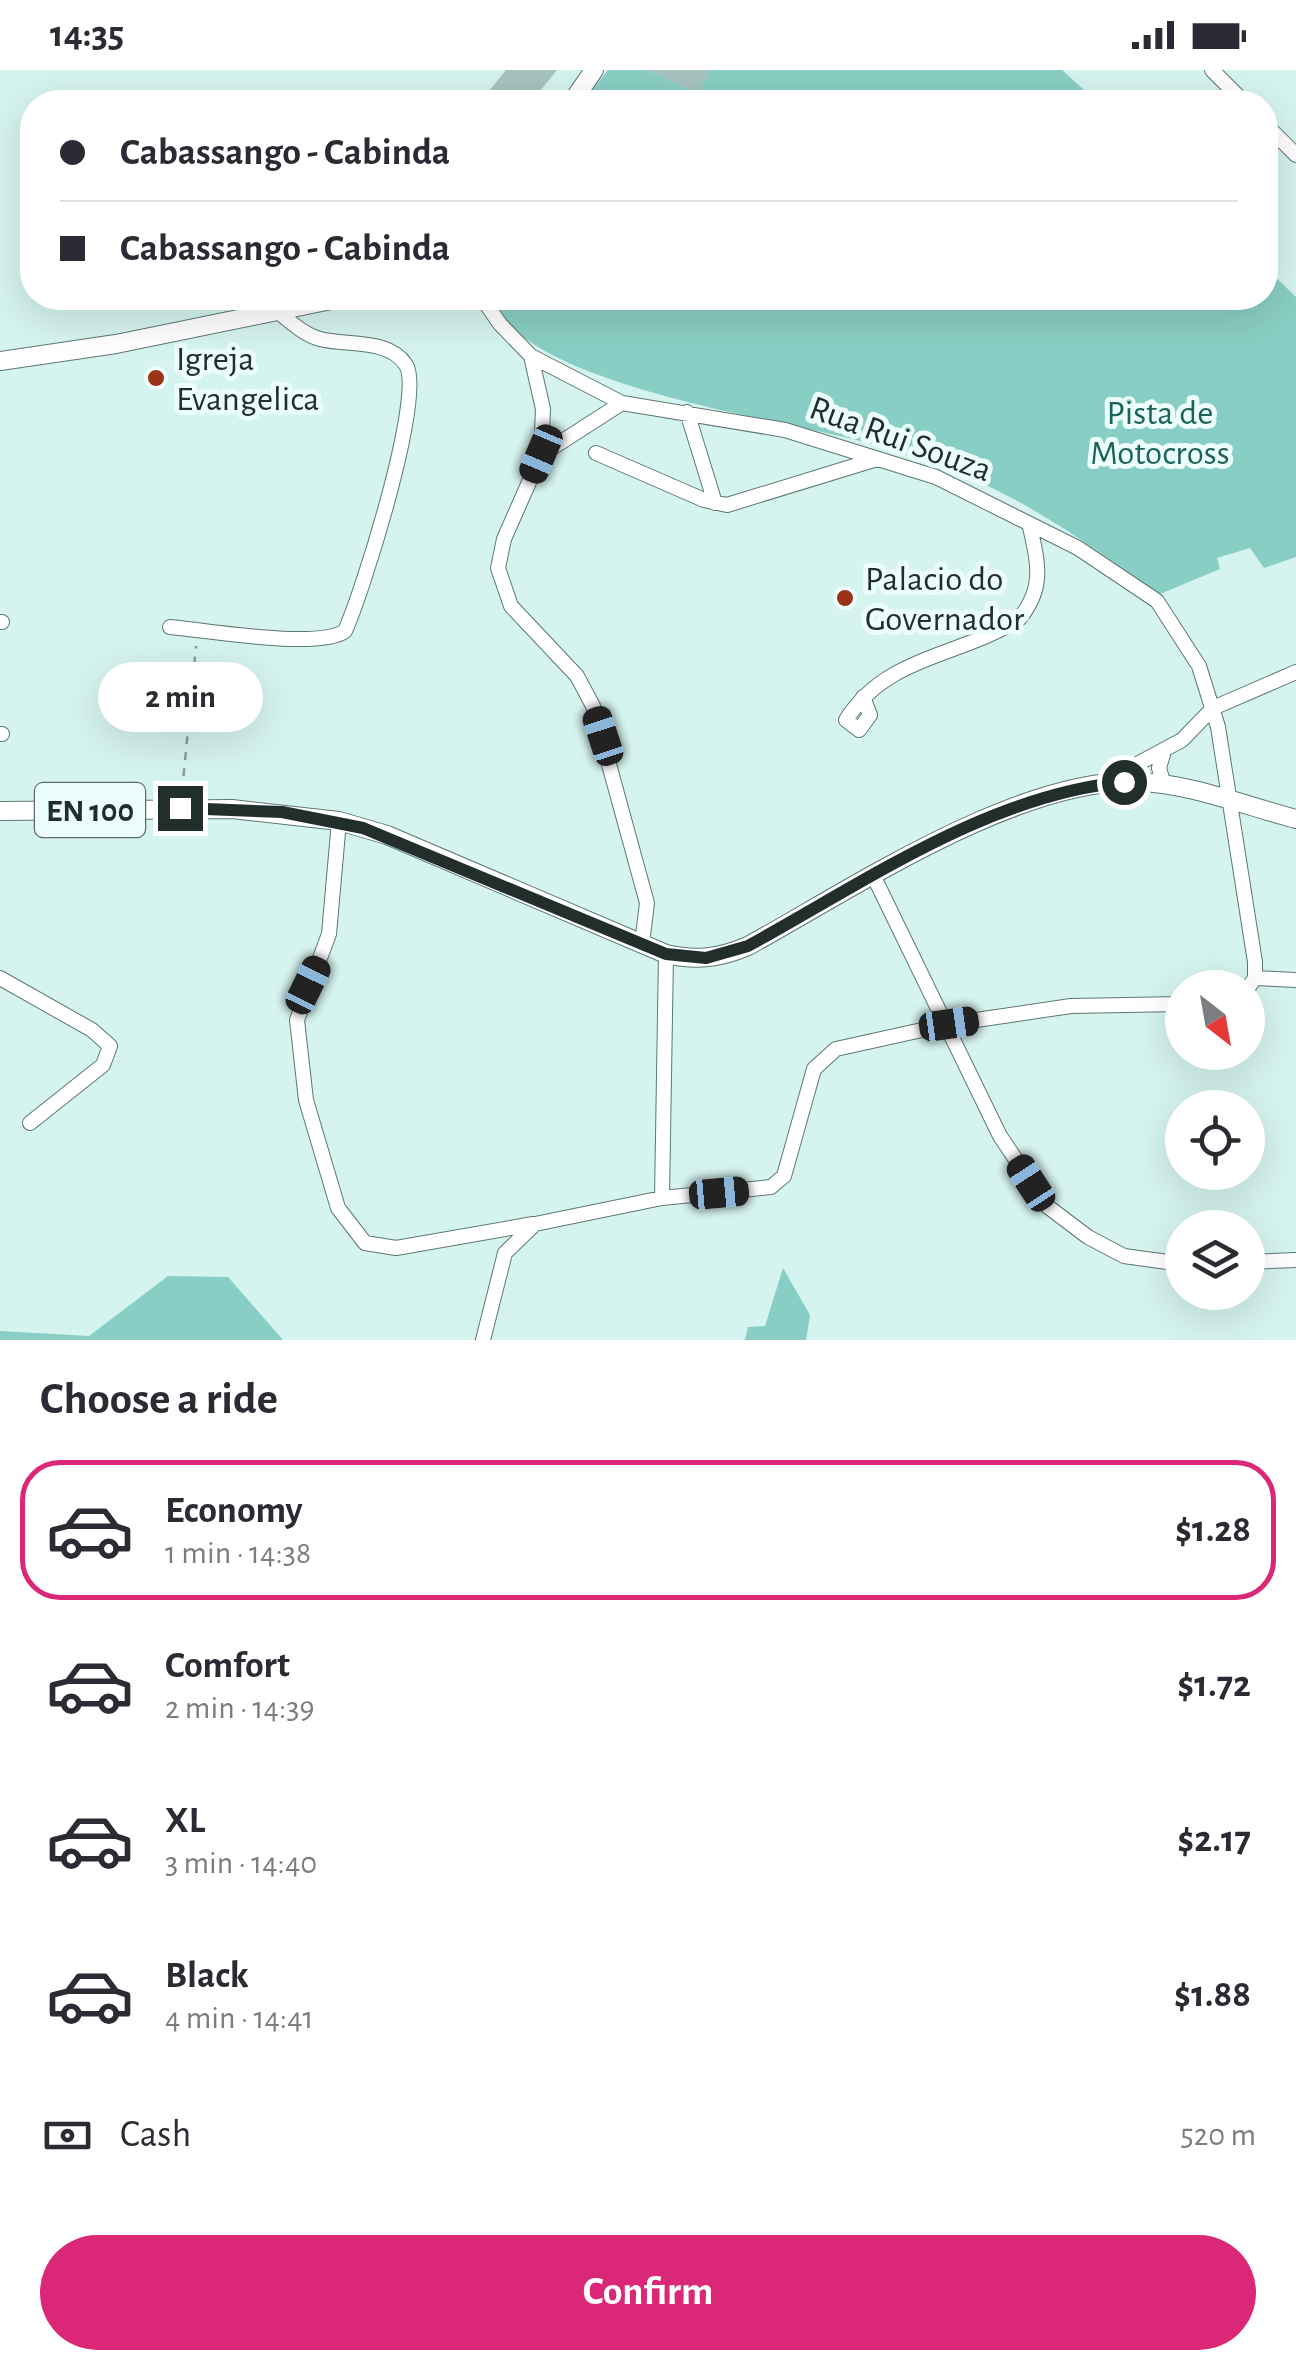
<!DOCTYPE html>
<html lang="en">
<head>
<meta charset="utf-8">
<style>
  body { margin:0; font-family:"Alegreya Sans",sans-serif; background:#f7f7f7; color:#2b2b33; height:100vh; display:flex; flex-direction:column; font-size:38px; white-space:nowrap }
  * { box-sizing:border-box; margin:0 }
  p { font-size:32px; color:#7c7c81 }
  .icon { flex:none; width:55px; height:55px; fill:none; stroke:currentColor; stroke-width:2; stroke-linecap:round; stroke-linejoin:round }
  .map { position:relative; height:1270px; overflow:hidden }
  .details { display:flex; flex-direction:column; background:#fff; flex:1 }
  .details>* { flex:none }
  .hud { position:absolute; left:20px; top:20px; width:1258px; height:220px; border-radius:40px; box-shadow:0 10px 40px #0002; display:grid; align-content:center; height:220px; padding:0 40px; background:#fff }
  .needle { width:65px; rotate:149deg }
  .fabs { position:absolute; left:1165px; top:900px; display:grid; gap:20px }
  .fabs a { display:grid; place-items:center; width:100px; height:100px; border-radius:50%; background:#fff; box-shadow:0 10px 40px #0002; font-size:50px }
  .end { position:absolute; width:45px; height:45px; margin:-22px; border:12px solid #222e2c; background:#fff; box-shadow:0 0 0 5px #fff }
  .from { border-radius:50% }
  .bubble { position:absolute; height:70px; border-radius:35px; background:#fff; box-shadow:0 10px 40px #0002; font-size:32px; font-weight:700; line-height:70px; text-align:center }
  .car { position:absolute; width:30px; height:60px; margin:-30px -15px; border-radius:12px; box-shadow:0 0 8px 2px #0007; background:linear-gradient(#222 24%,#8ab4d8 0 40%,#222 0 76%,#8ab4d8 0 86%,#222 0) }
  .hud b { display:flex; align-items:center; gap:35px; height:95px; font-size:38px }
  .hud b+b { border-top:2px solid #e1e1e2 }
  .hud i { width:25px; height:25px; background:#2b2b33 }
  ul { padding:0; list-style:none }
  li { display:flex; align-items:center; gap:30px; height:140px; margin:0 20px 15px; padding:0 20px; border:5px solid transparent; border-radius:40px }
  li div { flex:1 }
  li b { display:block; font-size:38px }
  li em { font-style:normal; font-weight:700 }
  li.active { border-color:#db2777 }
  li>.icon { width:90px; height:90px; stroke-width:1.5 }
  h2 { padding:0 40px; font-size:45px; line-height:120px }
  .pay { display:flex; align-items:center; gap:25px; height:110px; padding:0 40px; font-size:38px }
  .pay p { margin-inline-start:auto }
  .cta { display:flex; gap:20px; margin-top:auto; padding:20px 40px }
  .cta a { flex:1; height:115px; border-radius:60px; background:#db2777; color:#fff; font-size:40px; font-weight:700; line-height:115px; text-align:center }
  .status { display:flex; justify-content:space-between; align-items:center; height:70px; padding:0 50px; background:#fff; direction:ltr }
  .status svg { height:28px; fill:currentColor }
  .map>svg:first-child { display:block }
  .green { fill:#89cec4 }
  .building { fill:#a6c3bf }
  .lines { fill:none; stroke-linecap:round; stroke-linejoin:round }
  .minor-casing { stroke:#5d7874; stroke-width:16 }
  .major-casing { stroke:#5d7874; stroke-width:20 }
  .path { stroke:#889e9b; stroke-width:2.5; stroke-dasharray:8 8; stroke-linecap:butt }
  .minor { stroke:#fff; stroke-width:14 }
  .major { stroke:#fff; stroke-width:18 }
  .route { stroke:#222e2c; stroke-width:12 }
  .poi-dot { fill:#9b3318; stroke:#ecfefb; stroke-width:4 }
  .labels { text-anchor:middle; stroke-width:10; stroke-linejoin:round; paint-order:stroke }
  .shield { fill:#ecfefb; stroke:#5f6c6a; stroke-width:2.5 }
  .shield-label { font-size:32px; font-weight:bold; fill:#222e2c }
  .poi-label { font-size:35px; fill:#222e2c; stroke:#ecfefb; text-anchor:start }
  .park-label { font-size:35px; fill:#1c635b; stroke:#ecfefb }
  .street-label { font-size:35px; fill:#222e2c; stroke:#ecfefb }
</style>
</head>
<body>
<div class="status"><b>14:35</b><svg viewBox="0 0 49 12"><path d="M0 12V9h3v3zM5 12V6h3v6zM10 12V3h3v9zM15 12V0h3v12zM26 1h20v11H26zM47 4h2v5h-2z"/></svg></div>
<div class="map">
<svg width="1296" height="1270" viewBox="0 0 1296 1270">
  <rect width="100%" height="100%" fill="#d5f3ef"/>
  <!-- green -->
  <path class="green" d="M608 0H647L698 23 709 0H1062L1097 32H583Z
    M1265 197 1296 227V487L1264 498 1250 478 1217 488 1220 499 1160 524C1102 485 1043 440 979 412 947 398 912 386 879 376 798 351 519 317 493 228H1265Z
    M783 1198 810 1245 806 1270H745L748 1257 765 1256Z
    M168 1206 228 1207 283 1270H0V1261L89 1266Z"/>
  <!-- building -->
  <path class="building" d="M506 0H557L531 32H480Z
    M647 0H709L698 23Z"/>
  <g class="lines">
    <defs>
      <path id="minor" d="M1212 0 1244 32
        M1265 54 1296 85
        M482 228 500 254 531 286 622 333 785 360 936 407 1078 478 1157 531 1199 596 1218 657 1255 892V908L1248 918
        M531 286 543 339 541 385
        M622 333 541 385 504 469 498 498 511 536 577 606 593 636 647 833 642 874
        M687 342 715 433
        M596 383 704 430 727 435 877 389
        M0 552H2
        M170 557C205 560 319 580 345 561 362 524 425 325 406 295 389 268 346 276 320 269 297 263 280 239 257 228
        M863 627 870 645 859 660 846 650C887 585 960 587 1019 549 1045 518 1038 493 1030 457
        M0 664H2
        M1164 681 1159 698 1164 715
        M1104 712 1182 670 1213 638 1296 602
        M339 751 329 864 297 950 306 1030 338 1138 365 1173 396 1178 533 1154
        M874 807 1000 1066 1047 1136 1088 1167 1124 1186 1182 1194
        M0 908 92 960 110 976 103 995 30 1053
        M1255 908 1296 910
        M662 1128 666 884
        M1248 1192 1296 1190
        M483 1270 505 1183 535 1154 662 1128 771 1117 784 1106 814 999 836 979 949 954 1071 936 1182 934"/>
      <path id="major" d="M572 32 594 0
        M0 291 116 274 341 228
        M0 741 232 739 339 751 387 765 666 884C696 891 720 888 748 876 852 819 1020 706 1140 712 1192 714 1246 736 1296 749"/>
    </defs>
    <!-- minor casing -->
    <use href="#minor" class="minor-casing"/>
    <!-- major casing -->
    <use href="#major" class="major-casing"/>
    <!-- path -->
    <path class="path" d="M182 722 196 576"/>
    <!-- minor -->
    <use href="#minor" class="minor"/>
    <!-- major -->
    <use href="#major" class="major"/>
  </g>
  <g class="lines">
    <!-- route -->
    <path class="route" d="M180 738 282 742 363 758 666 884 706 888 748 876C865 812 988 725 1124 712"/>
  </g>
  <!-- markers -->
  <g class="poi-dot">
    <circle cx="156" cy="308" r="10"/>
    <circle cx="845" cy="528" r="10"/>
  </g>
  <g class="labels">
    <!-- shield labels -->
    <rect class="shield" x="35" y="713" width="110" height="54" rx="8"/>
    <g class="shield-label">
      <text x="90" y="751">EN 100</text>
    </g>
    <!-- poi labels -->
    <g class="poi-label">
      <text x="176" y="300">Igreja<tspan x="176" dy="40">Evangelica</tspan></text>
      <text x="865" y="520">Palacio do<tspan x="865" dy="40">Governador</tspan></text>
    </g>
    <!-- park labels -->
    <g class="park-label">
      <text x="1160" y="354">Pista de<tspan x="1160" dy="40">Motocross</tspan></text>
    </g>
    <!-- street labels -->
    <g class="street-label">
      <text transform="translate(901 368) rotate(20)" y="12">Rua Rui Souza</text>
    </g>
  </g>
</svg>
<div class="fabs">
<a><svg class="needle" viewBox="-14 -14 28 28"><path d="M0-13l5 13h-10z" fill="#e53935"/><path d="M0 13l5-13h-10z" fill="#7c7c81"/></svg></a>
<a><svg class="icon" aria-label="locate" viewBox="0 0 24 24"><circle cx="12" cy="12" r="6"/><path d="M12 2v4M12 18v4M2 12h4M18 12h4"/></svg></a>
<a><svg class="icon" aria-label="layers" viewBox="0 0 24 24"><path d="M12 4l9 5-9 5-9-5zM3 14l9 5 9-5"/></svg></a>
</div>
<i class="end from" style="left:1124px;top:712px"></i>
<i class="end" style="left:180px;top:738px"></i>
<div class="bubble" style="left:98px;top:592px;width:165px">2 min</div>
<i class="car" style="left:541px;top:384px;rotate:203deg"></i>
<i class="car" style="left:603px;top:666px;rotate:342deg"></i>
<i class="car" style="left:308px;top:915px;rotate:26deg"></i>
<i class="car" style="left:949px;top:954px;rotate:82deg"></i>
<i class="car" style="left:1031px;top:1113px;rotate:327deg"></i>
<i class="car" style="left:719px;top:1123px;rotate:85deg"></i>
<div class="hud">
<b><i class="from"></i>Cabassango - Cabinda</b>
<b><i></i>Cabassango - Cabinda</b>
</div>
</div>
<section class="details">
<h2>Choose a ride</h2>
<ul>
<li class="active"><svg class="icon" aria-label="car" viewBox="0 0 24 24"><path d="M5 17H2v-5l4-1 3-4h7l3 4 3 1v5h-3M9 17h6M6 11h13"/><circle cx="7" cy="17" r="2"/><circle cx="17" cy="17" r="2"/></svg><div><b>Economy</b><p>1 min · 14:38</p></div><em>$1.28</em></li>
<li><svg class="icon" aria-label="car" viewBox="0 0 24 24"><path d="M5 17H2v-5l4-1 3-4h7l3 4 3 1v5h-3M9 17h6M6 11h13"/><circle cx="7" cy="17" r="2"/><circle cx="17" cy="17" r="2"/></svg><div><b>Comfort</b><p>2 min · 14:39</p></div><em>$1.72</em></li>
<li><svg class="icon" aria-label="car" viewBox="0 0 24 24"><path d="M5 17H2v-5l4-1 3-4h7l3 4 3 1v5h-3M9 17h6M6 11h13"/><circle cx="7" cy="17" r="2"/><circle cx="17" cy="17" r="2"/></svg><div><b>XL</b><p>3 min · 14:40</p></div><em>$2.17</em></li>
<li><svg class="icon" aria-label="car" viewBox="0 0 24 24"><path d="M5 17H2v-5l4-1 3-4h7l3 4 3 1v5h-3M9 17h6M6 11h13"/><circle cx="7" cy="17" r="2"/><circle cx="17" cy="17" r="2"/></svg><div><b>Black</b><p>4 min · 14:41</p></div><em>$1.88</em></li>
</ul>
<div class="pay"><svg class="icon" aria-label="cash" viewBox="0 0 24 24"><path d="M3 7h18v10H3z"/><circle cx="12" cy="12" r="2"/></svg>Cash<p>520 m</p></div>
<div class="cta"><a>Confirm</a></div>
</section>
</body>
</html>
